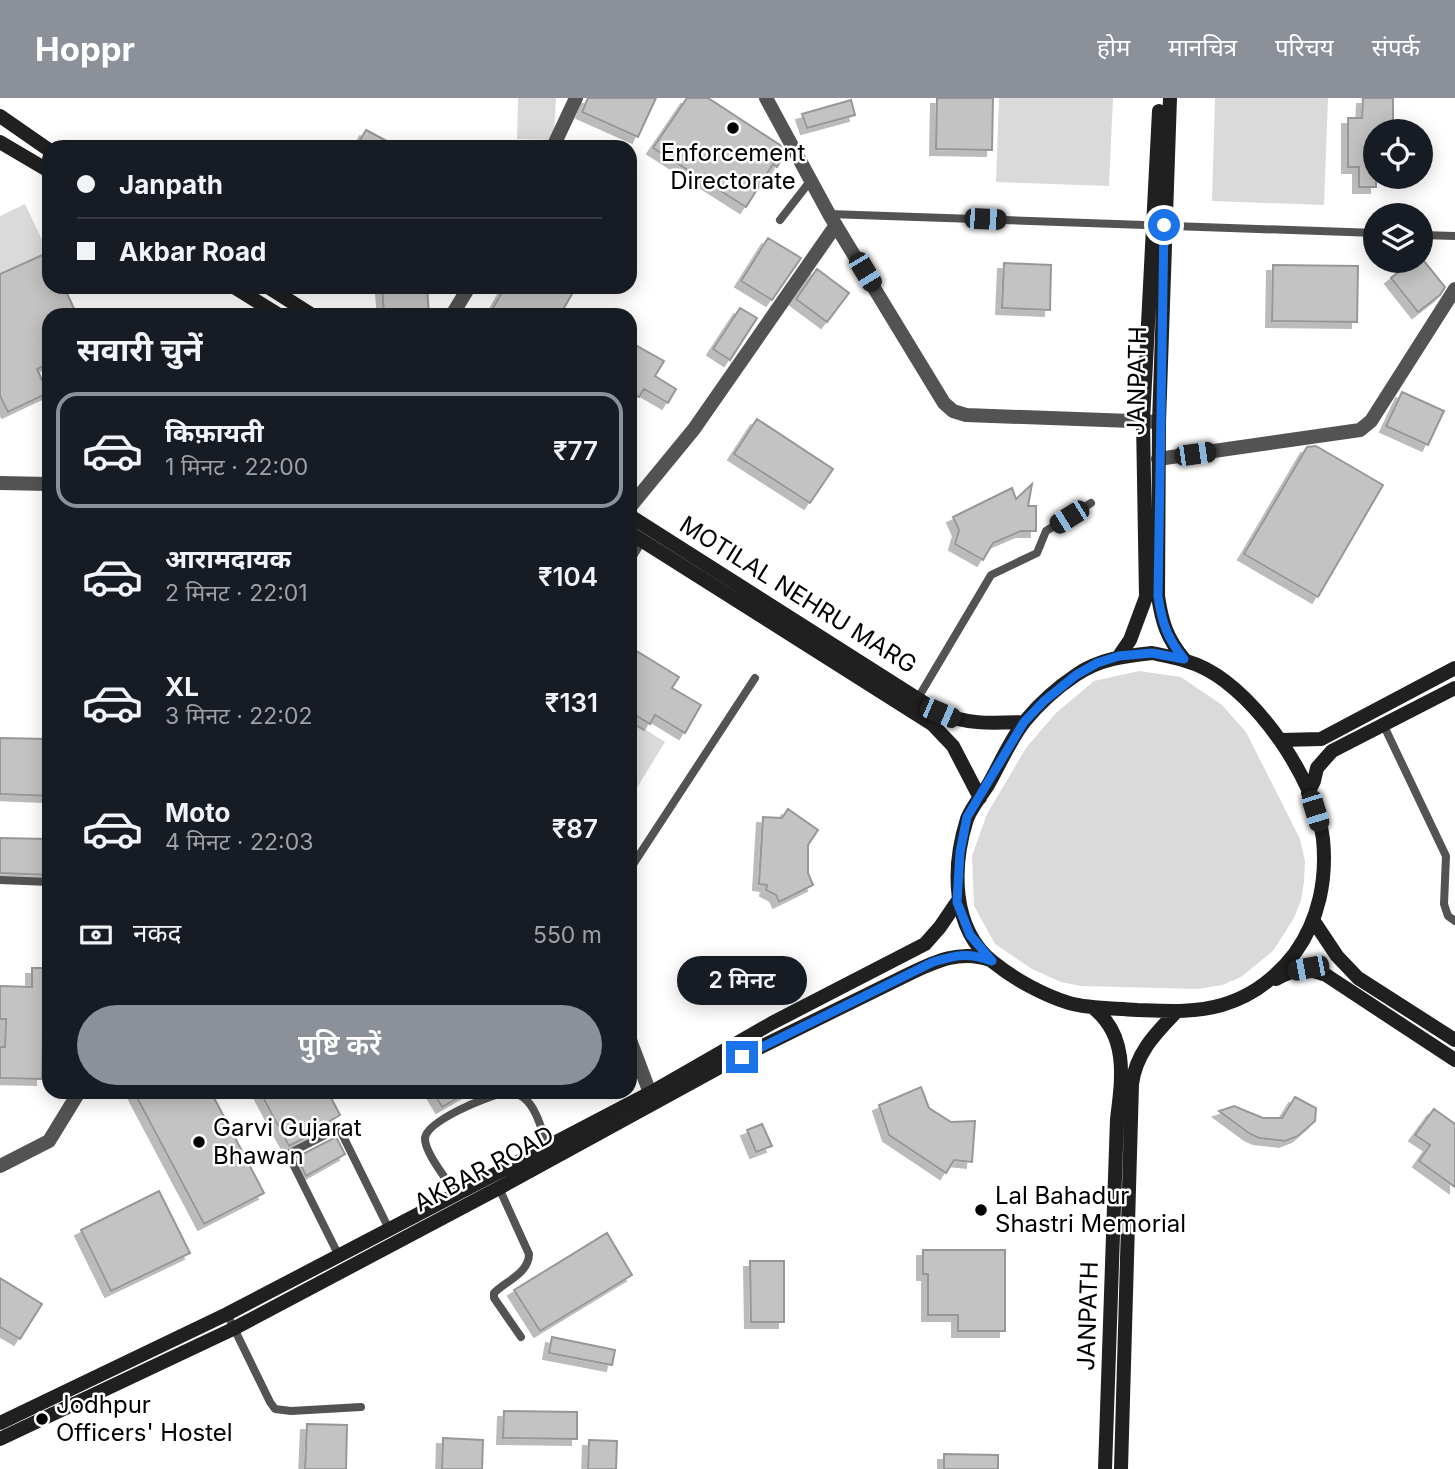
<!DOCTYPE html>
<html lang="hi">
<head>
<meta charset="utf-8">
<style>
  body { margin:0; font-family:Inter,"Noto Sans Devanagari",sans-serif; background:#20242c; color:#f1f3f6; height:100vh; display:flex; flex-direction:column; font-size:26px; white-space:nowrap }
  * { box-sizing:border-box; margin:0 }
  p { font-size:23px; color:#9ea1a6 }
  .icon { flex:none; width:38px; height:38px; fill:none; stroke:currentColor; stroke-width:2; stroke-linecap:round; stroke-linejoin:round }
  .map { position:relative; flex:1; overflow:hidden }
  .panel { position:absolute; left:42px; top:210px; width:595px; height:791px; display:flex; flex-direction:column; background:#171b24; border-radius:21px; box-shadow:0 4px 18px #0003 }
  .panel>* { flex:none }
  .top-card { position:absolute; left:42px; top:42px; width:595px; height:154px; border-radius:21px; box-shadow:0 4px 18px #0003; display:grid; align-content:center; height:154px; padding:0 35px; background:#171b24 }
  .buttons { position:absolute; left:1363px; top:21px; display:grid; gap:14px }
  .buttons a { display:grid; place-items:center; width:70px; height:70px; border-radius:50%; background:#171b24; box-shadow:0 4px 18px #0003; font-size:35px }
  .end { position:absolute; width:32px; height:32px; margin:-16px; border:9px solid #1a73e8; background:#fff; box-shadow:0 0 0 4px #fff }
  .from { border-radius:50% }
  .bubble { position:absolute; height:49px; border-radius:24px; background:#171b24; box-shadow:0 4px 18px #0003; font-size:23px; font-weight:600; line-height:49px; text-align:center }
  .car { position:absolute; width:21px; height:42px; margin:-21px -10px; border-radius:9px; box-shadow:0 0 5px 2px #0007; background:linear-gradient(#222 24%,#8ab4d8 0 40%,#222 0 76%,#8ab4d8 0 86%,#222 0) }
  .top-card b { display:flex; align-items:center; gap:24px; height:66px; font-size:26px }
  .top-card b+b { border-top:2px solid #363941 }
  .top-card i { width:18px; height:18px; background:#f1f3f6 }
  ul { padding:0; list-style:none }
  li { display:flex; align-items:center; gap:21px; height:116px; margin:0 14px 10px; padding:0 21px; border:4px solid transparent; border-radius:21px }
  li div { flex:1 }
  li b { display:block; font-size:26px }
  li em { font-style:normal; font-weight:600 }
  li.current { border-color:#8c9099 }
  li>.icon { width:63px; height:63px; stroke-width:1.5 }
  h2 { padding:0 35px; font-size:32px; line-height:84px }
  .pay { display:flex; align-items:center; gap:18px; height:77px; padding:0 35px; font-size:26px }
  .pay p { margin-inline-start:auto }
  .primary-button { display:flex; gap:14px; margin-top:auto; padding:14px 35px }
  .primary-button a { flex:1; height:80px; border-radius:42px; background:#8c9099; color:#fff; font-size:28px; font-weight:600; line-height:80px; text-align:center }
  header { display:flex; align-items:center; gap:42px; box-sizing:border-box; height:98px; padding:0 35px; background:#8c9099; color:#fff }
  header strong { font-size:33px }
  nav { display:flex; gap:38px; margin-inline-start:auto; font-size:24px }
  .map>svg:first-child { display:block }
  .green { fill:#dadada }
  .building { fill:#c3c3c3; stroke:#979797; stroke-width:2; filter:url(#shadow) }
  .lines { fill:none; stroke-linecap:round; stroke-linejoin:round }
  .lane { stroke:#535353; stroke-width:8 }
  .street { stroke:#535353; stroke-width:14 }
  .secondary { stroke:#202020; stroke-width:14 }
  .route { stroke:#1a73e8; stroke-width:9 }
  .poi-dot { fill:#000; stroke:#fff; stroke-width:2.5 }
  .labels { text-anchor:middle; stroke-width:5; stroke-linejoin:round; paint-order:stroke }
  .poi-label { font-size:24px; fill:#000; stroke:#fff; text-anchor:start }
  .street-label { font-size:24px; fill:#000; stroke:#fff }
</style>
</head>
<body>
<header>
<strong>Hoppr</strong>
<nav><a>होम</a><a>मानचित्र</a><a>परिचय</a><a>संपर्क</a></nav>
</header>
<div class="map">
<svg width="1455" height="1371" viewBox="0 0 1455 1371">
  <defs>
    <filter id="shadow"><feDropShadow dx="-6" dy="6" stdDeviation="0" flood-color="#0004"/></filter>
  </defs>
  <rect width="100%" height="100%" fill="#fff"/>
  <!-- green -->
  <path class="green" d="M518 0H556L554 42 517 41Z
    M999 0H1113L1109 88 996 84Z
    M1215 0H1328L1324 107 1212 103Z
    M25 106 48 154 0 176V118Z
    M1139 573 1181 579 1222 607 1246 634 1300 741 1305 763 1304 784 1301 802 1294 820 1273 853 1241 879 1222 887 1198 891 1081 888 1061 884 1032 871 995 846 974 808 972 758 987 716 1026 650 1056 615 1094 583Z
    M630 622 665 644 630 701Z"/>
  <!-- building -->
  <path class="building" d="M588 0H656L638 39 582 14Z
    M687 0H708L780 47 785 56 777 69 773 66 746 109 653 50Z
    M937 0H993L992 52 936 51Z
    M1363 0H1393V33H1376V89H1359V69H1348V20H1362Z
    M851 2 855 17 807 30 802 16Z
    M366 32 398 49H356Z
    M768 140 801 160 772 202 741 183Z
    M49 154V189H64L77 217H49V266L37 271 48 295 8 314 0 298V176Z
    M1412 163H1424L1445 189 1440 197 1418 214 1391 180Z
    M1004 165 1051 167 1050 212 1002 210Z
    M1273 167 1358 168 1357 224 1272 223Z
    M817 171 849 195 827 224 796 201Z
    M382 189H427L429 217H384Z
    M505 189H576L560 217H489Z
    M740 210 757 220 730 262 713 251Z
    M630 244 664 263 655 278 676 291 668 305 644 291 639 299 630 294Z
    M1402 294 1444 313 1428 347 1386 328Z
    M757 321 833 371 810 405 734 356Z
    M1316 348 1383 387 1318 499 1244 456 1307 349Z
    M1032 386 1028 408H1036V433H1021L993 445 983 462 955 446 959 432 953 419 1012 390 1016 401Z
    M630 549 679 579 672 590 701 607 685 635 655 617 650 626 630 614Z
    M0 640 49 641V698L0 696Z
    M788 711 818 732 808 747V775L813 787 779 804 776 797 766 792 767 787 759 786 763 719 782 720Z
    M0 740 49 741V777L0 775Z
    M32 870H49V893H44L42 981 0 980V949H5L6 921H0V888L32 889Z
    M921 989 929 1010 951 1024 975 1023 972 1064 954 1062 946 1075 889 1037 879 1007Z
    M134 994H211L264 1095 204 1126Z
    M260 994H328L340 1017 330 1023 332 1026 289 1048Z
    M433 994H468L442 1009Z
    M1295 999 1316 1010 1315 1023 1298 1038 1285 1043 1259 1040 1250 1036 1219 1013 1234 1008 1263 1020H1282Z
    M1434 1011 1455 1026V1089L1419 1063 1430 1047 1415 1037Z
    M762 1026 772 1048 756 1054 747 1032Z
    M336 1039 345 1056 306 1078 297 1059Z
    M159 1093 190 1155 111 1193 81 1132Z
    M607 1135 632 1177 540 1233 514 1192Z
    M923 1152H1005V1233H958V1217H928V1176H923Z
    M750 1163H784V1224H751Z
    M0 1180 42 1206 20 1241 0 1229Z
    M552 1239 615 1252 612 1267 549 1255Z
    M504 1313 577 1314V1341L503 1340Z
    M307 1326 347 1327 346 1371H305Z
    M443 1340 483 1342 482 1371H442Z
    M589 1342 617 1343 616 1371H588Z
    M944 1356 998 1357V1371H944Z"/>
  <g class="lines">
    <!-- lane -->
    <path class="lane" d="M829 116 1376 135
      M780 122 811 82
      M1421 137 1455 138
      M630 463 643 442
      M918 600 991 477 1037 455 1046 433 1091 405
      M1383 626 1446 758 1444 806 1448 818 1455 823
      M630 771 755 580
      M0 782 49 784
      M499 1090 529 1156C529 1175 506 1183 494 1195V1200L521 1239
      M456 1096C448 1083 424 1054 425 1040 427 1023 487 998 503 995 510 993 518 996 524 1000 537 1010 542 1034 548 1048
      M339 1158 288 1056 339 1030 389 1131
      M227 1216 270 1304 275 1311 291 1313 361 1309"/>
    <!-- street -->
    <path class="street" d="M766 0 829 116 944 305 953 313 966 317 1159 324
      M553 49 576 0
      M452 217 469 189
      M1158 361 1360 332 1371 323 1455 191
      M0 385 49 386
      M630 409 694 331 836 127
      M630 942 650 995
      M0 1068 49 1043 79 994"/>
    <!-- secondary -->
    <path class="secondary" d="M1170 0 1159 324 1158 498C1162 525 1167 540 1184 561
      M0 18 49 52
      M0 44 49 73
      M234 189 279 217
      M268 189 312 217
      M630 418 940 615C969 627 992 625 1024 624
      M630 435 932 626 953 648 980 700
      M1152 555C1171 559 1189 562 1206 571 1258 598 1316 683 1323 741 1327 781 1319 822 1295 855 1276 880 1253 898 1222 907 1194 915 1166 913 1137 912 1114 910 1090 911 1069 905 1043 897 1014 881 993 864 951 830 952 769 967 721 971 710 981 698 988 687 1000 666 1010 642 1025 623 1039 606 1058 589 1076 577 1099 561 1124 558 1152 555Z
      M1119 558 1130 542 1146 499 1143 323 1159 13
      M1281 642 1321 641 1455 570
      M1308 695 1314 683 1317 670 1332 653 1455 590
      M1313 822 1337 858 1358 880 1455 942
      M1276 881C1297 870 1305 869 1326 877L1455 962
      M1092 909C1129 937 1122 981 1117 1021L1105 1371
      M0 1325 227 1216 650 995 772 925 925 846 940 829 957 804
      M0 1341 233 1231 499 1090 718 970 907 877C934 864 960 851 990 862
      M1121 1371 1132 986C1136 955 1155 936 1176 914"/>
  </g>
  <g class="lines">
    <!-- route -->
    <path class="route" d="M742 959 933 864C957 857 968 854 992 863L970 837 957 804 960 754 967 719 1024 624 1044 603 1076 577 1097 565 1119 558 1152 555 1184 561C1167 540 1162 525 1158 498L1164 127"/>
  </g>
  <!-- markers -->
  <g class="poi-dot">
    <circle cx="733" cy="30" r="7"/>
    <circle cx="199" cy="1044" r="7"/>
    <circle cx="981" cy="1112" r="7"/>
    <circle cx="42" cy="1321" r="7"/>
  </g>
  <g class="labels">
    <!-- poi labels -->
    <g class="poi-label">
      <text x="733" y="63" text-anchor="middle">Enforcement<tspan x="733" dy="28">Directorate</tspan></text>
      <text x="213" y="1038">Garvi Gujarat<tspan x="213" dy="28">Bhawan</tspan></text>
      <text x="995" y="1106">Lal Bahadur<tspan x="995" dy="28">Shastri Memorial</tspan></text>
      <text x="56" y="1315">Jodhpur<tspan x="56" dy="28">Officers' Hostel</tspan></text>
    </g>
    <!-- street labels -->
    <g class="street-label">
      <text transform="translate(1137 283) rotate(-89)" y="8">JANPATH</text>
      <text transform="translate(798 497) rotate(32)" y="8">MOTILAL NEHRU MARG</text>
      <text transform="translate(484 1071) rotate(-28)" y="8">AKBAR ROAD</text>
      <text transform="translate(1088 1218) rotate(-88)" y="8">JANPATH</text>
    </g>
  </g>
</svg>
<div class="buttons">
<a><svg class="icon" aria-label="locate" viewBox="0 0 24 24"><circle cx="12" cy="12" r="6"/><path d="M12 2v4M12 18v4M2 12h4M18 12h4"/></svg></a>
<a><svg class="icon" aria-label="layers" viewBox="0 0 24 24"><path d="M12 4l9 5-9 5-9-5zM3 14l9 5 9-5"/></svg></a>
</div>
<i class="end from" style="left:1164px;top:127px"></i>
<i class="end" style="left:742px;top:959px"></i>
<div class="bubble" style="left:677px;top:858px;width:130px">2 मिनट</div>
<i class="car" style="left:985px;top:121px;rotate:92deg"></i>
<i class="car" style="left:865px;top:174px;rotate:149deg"></i>
<i class="car" style="left:1195px;top:356px;rotate:82deg"></i>
<i class="car" style="left:1069px;top:419px;rotate:238deg"></i>
<i class="car" style="left:940px;top:615px;rotate:113deg"></i>
<i class="car" style="left:1315px;top:713px;rotate:163deg"></i>
<i class="car" style="left:1308px;top:870px;rotate:259deg"></i>
<div class="top-card">
<b><i class="from"></i>Janpath</b>
<b><i></i>Akbar Road</b>
</div>
<section class="panel">
<h2>सवारी चुनें</h2>
<ul>
<li class="current"><svg class="icon" aria-label="car" viewBox="0 0 24 24"><path d="M5 17H2v-5l4-1 3-4h7l3 4 3 1v5h-3M9 17h6M6 11h13"/><circle cx="7" cy="17" r="2"/><circle cx="17" cy="17" r="2"/></svg><div><b>किफ़ायती</b><p>1 मिनट · 22:00</p></div><em>₹77</em></li>
<li><svg class="icon" aria-label="car" viewBox="0 0 24 24"><path d="M5 17H2v-5l4-1 3-4h7l3 4 3 1v5h-3M9 17h6M6 11h13"/><circle cx="7" cy="17" r="2"/><circle cx="17" cy="17" r="2"/></svg><div><b>आरामदायक</b><p>2 मिनट · 22:01</p></div><em>₹104</em></li>
<li><svg class="icon" aria-label="car" viewBox="0 0 24 24"><path d="M5 17H2v-5l4-1 3-4h7l3 4 3 1v5h-3M9 17h6M6 11h13"/><circle cx="7" cy="17" r="2"/><circle cx="17" cy="17" r="2"/></svg><div><b>XL</b><p>3 मिनट · 22:02</p></div><em>₹131</em></li>
<li><svg class="icon" aria-label="car" viewBox="0 0 24 24"><path d="M5 17H2v-5l4-1 3-4h7l3 4 3 1v5h-3M9 17h6M6 11h13"/><circle cx="7" cy="17" r="2"/><circle cx="17" cy="17" r="2"/></svg><div><b>Moto</b><p>4 मिनट · 22:03</p></div><em>₹87</em></li>
</ul>
<div class="pay"><svg class="icon" aria-label="cash" viewBox="0 0 24 24"><path d="M3 7h18v10H3z"/><circle cx="12" cy="12" r="2"/></svg>नकद<p>550 m</p></div>
<div class="primary-button"><a>पुष्टि करें</a></div>
</section>
</div>
</body>
</html>
